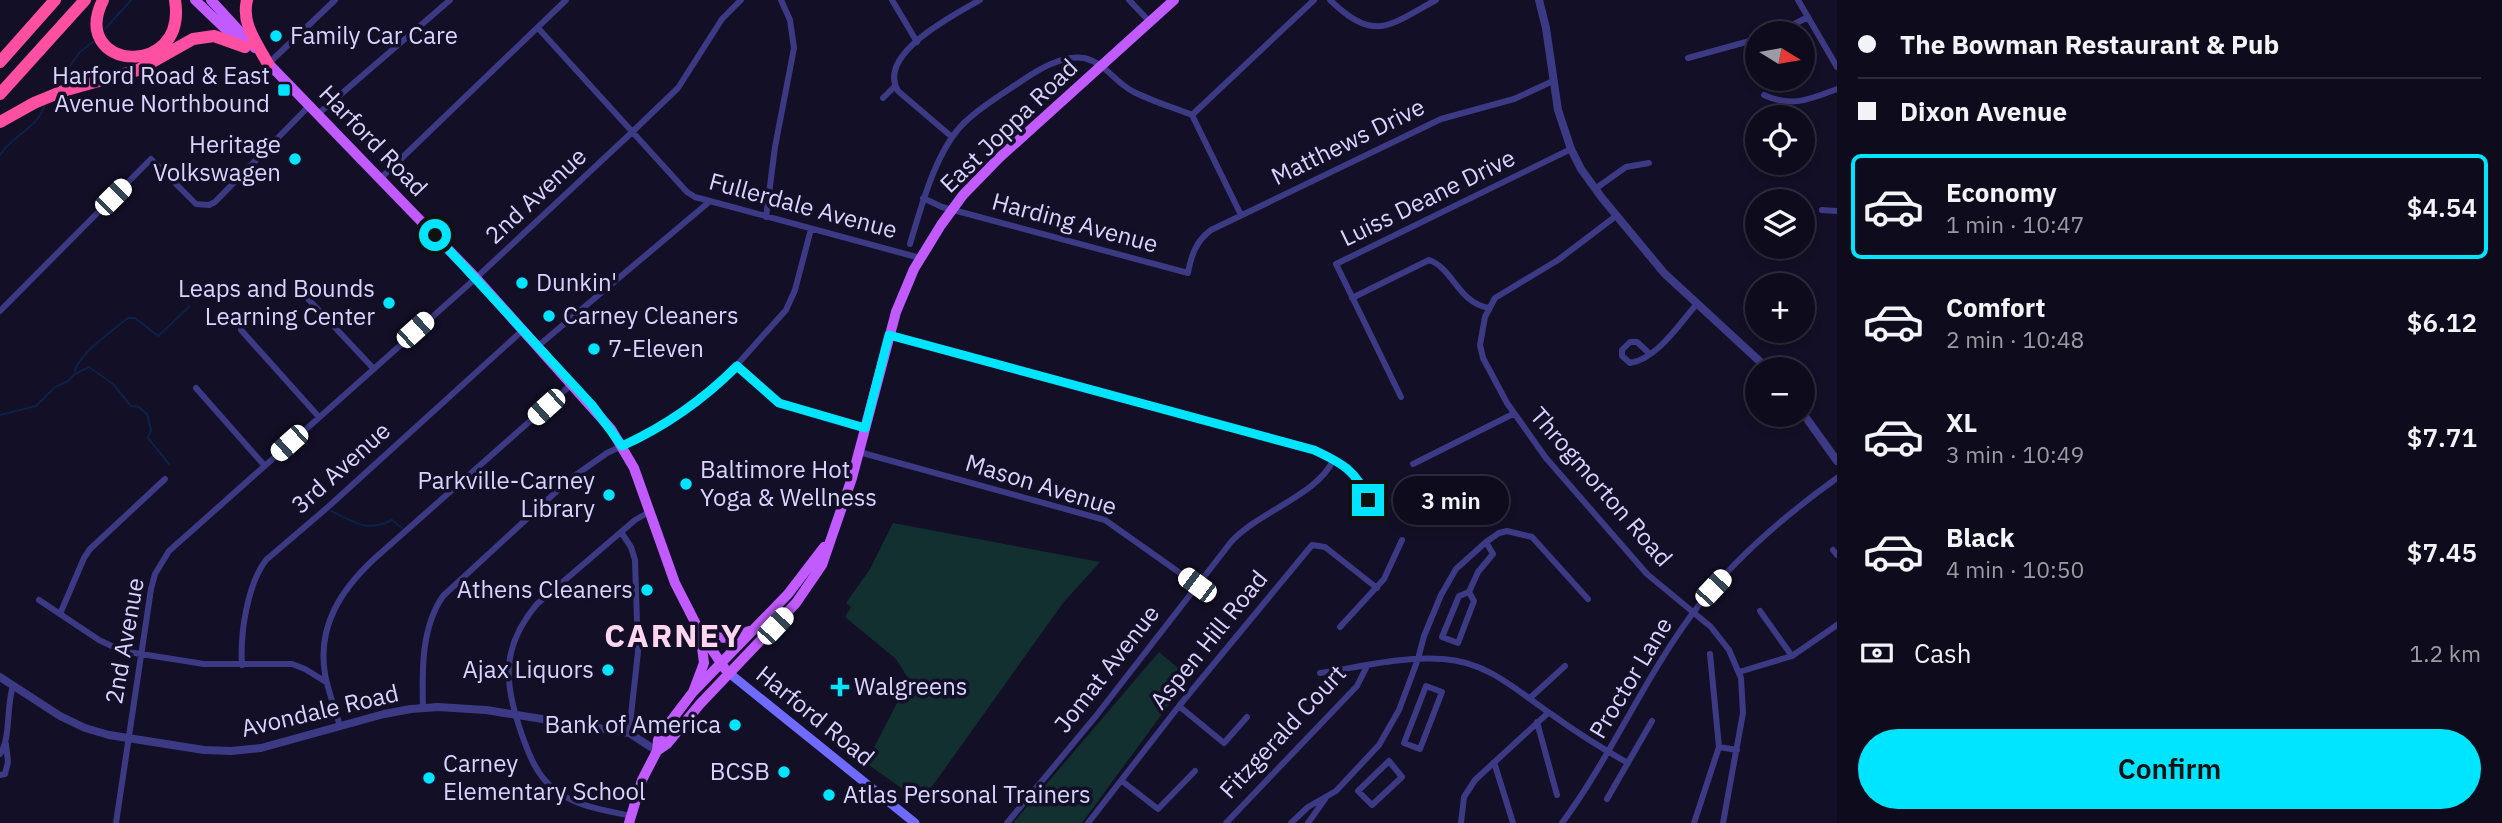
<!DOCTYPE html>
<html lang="en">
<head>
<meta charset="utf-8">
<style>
  body { margin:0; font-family:"IBM Plex Sans",sans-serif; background:#171425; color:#f1f3f6; height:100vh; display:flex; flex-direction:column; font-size:26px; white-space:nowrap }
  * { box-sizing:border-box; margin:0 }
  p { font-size:23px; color:#9b9ba3 }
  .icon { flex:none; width:38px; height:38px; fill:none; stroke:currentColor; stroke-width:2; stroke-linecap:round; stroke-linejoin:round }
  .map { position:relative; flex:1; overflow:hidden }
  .details { display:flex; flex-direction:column; background:#0e0b1c; width:665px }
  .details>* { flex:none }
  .top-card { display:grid; align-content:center; height:154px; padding:0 21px; background:#0e0b1c }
  .needle { width:46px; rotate:101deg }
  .controls { position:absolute; left:1745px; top:21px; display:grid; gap:14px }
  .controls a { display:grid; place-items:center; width:70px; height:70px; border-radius:50%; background:#0e0b1c; box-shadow:0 4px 10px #0003,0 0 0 2px #2e2b3b; font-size:35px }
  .end { position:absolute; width:32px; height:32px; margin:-16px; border:9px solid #00e5ff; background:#111; box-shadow:0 0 0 4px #111 }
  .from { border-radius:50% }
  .bubble { position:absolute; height:49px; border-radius:24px; background:#0e0b1c; box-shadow:0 4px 10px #0003,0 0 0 2px #2e2b3b; font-size:23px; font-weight:600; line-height:49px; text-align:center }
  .car { position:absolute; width:21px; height:42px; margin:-21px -10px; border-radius:9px; box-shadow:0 0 5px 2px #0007; background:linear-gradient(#fff 24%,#345 0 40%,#fff 0 76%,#345 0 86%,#fff 0) }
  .top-card b { display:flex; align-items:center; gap:24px; height:66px; font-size:26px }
  .top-card b+b { border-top:2px solid #2e2b3b }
  .top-card i { width:18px; height:18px; background:#f1f3f6 }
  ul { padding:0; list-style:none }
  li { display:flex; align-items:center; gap:21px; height:105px; margin:0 14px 10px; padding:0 7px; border:4px solid transparent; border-radius:10px }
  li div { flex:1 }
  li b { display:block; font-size:26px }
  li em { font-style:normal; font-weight:600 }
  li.active { border-color:#00e5ff }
  li>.icon { width:63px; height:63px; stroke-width:1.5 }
  .pay { display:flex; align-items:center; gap:18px; height:77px; padding:0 21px; font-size:26px }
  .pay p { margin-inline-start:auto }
  .cta { display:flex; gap:14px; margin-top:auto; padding:14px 21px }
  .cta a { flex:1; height:80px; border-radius:42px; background:#00e5ff; color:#111; font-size:28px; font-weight:600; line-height:80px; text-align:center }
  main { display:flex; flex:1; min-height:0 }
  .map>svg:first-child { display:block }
  .green { fill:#12302f }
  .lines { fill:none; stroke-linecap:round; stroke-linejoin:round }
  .stream { stroke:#0c2248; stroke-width:2 }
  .minor { stroke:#3d3a85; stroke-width:6 }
  .tertiary { stroke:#3d3a85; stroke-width:8 }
  .secondary { stroke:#6f6bff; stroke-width:9 }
  .primary { stroke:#c25bff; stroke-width:10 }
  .motorway { stroke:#ff4fa3; stroke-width:12 }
  .route { stroke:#00e5ff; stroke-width:9 }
  .poi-dot { fill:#00e5ff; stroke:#130f26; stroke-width:2.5 }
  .labels { text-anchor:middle; stroke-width:7; stroke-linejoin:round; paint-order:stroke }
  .poi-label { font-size:24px; fill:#d9d4ff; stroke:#130f26; text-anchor:start }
  .street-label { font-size:24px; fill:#d9d4ff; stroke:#130f26 }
  .district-label { font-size:32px; font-weight:bold; letter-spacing:2px; fill:#ffd6f0; stroke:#130f26 }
</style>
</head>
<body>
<main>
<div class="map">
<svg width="1837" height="823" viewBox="0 0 1837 823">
  <rect width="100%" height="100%" fill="#130f26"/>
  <!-- green -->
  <path class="green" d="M893 523 1100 562 1063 603 921 802 866 763 909 680 896 659 845 617 851 607 846 603 870 569Z
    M1159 652 1189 677 1082 823H1013Z"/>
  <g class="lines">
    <!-- stream -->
    <path class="stream" d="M105 29 131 0
      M59 82 80 52 93 42
      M0 155C12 136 37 128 44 107
      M75 371C78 355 114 329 128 318H135L158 336 189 307
      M0 415 36 406 55 387 68 381 75 374 89 367 113 384 131 406 139 407 147 414 151 430 148 438 169 464
      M331 511C355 522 366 533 392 520L402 528"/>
    <!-- minor -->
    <path class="minor" d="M892 0 917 42
      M1129 0 1150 22
      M1330 0C1375 43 1388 26 1436 0
      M1798 0 1837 67
      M538 28 687 192 695 197 920 258
      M1777 33 1808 17
      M1688 58 1757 39
      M268 64 335 0
      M1764 95C1791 108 1811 99 1837 89
      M883 98 895 86
      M318 114 450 0
      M1192 115 1314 0
      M952 137 898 91C876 54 954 15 980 0
      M381 178 566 0
      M1595 189 1626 167 1649 163
      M923 198 942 207 1188 273C1191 256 1196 241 1211 230L1441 119 1514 99 1553 81
      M1822 210 1837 211
      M1616 216 1558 260 1495 298 1485 317 1480 345 1483 358 1507 403 1546 458 1647 574 1711 627 1729 650 1741 678 1743 713 1723 823
      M766 217 775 147 794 48 790 20 781 0
      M910 244C921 207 936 150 964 123 980 107 1002 94 1020 82 1037 70 1063 54 1084 58 1105 63 1114 81 1132 91 1151 101 1172 107 1192 115L1241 215
      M296 286 373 368
      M1352 298 1429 260C1454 269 1457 302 1489 308
      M0 311 151 159 196 204 209 205 215 202 310 105
      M241 330 319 417
      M889 335 1314 450C1341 462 1358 472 1368 500
      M538 346 709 202
      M1650 354 1637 342H1630L1622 350V356L1630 363C1657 359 1679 324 1696 305
      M736 366 779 403 865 428
      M196 388 264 465
      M1401 397 1336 264 1571 149
      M859 452 1105 520 1197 585
      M1413 464 1513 414
      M621 532 631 547 635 560 638 652 629 733
      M1833 550 1837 555
      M1469 592 1459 596 1442 637 1458 643 1474 601 1469 592 1478 572 1493 554 1486 542
      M39 600 99 640 122 651 204 664H292L305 669 326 682
      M1760 611 1792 656
      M60 614 84 558 90 549 165 479
      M1340 627 1384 579 1402 540
      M242 665C240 634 247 585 266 560L328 507 523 330
      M1739 672 1792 656 1837 625
      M1320 673C1360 667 1402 656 1443 659 1488 662 1516 690 1551 714 1576 732 1601 748 1628 763
      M1426 686 1442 692 1420 749 1404 743Z
      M1530 698 1565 666
      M1179 706 1224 743 1247 717
      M423 708C422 671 421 628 443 596L570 479 607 453 637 439 682 412 727 376 786 310 795 290 811 229
      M1537 722 1557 795
      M340 726C335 709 328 691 325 674 317 626 341 590 374 559L572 384
      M1719 747 1737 750
      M0 754C11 739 6 706 13 686
      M1389 761 1402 777 1372 805 1358 791Z
      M1494 762 1513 823
      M0 775 5 774 8 762 6 744
      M1122 781 1158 809 1195 771
      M1607 799 1652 721
      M631 816C604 810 577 807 555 790 537 776 529 755 522 735 504 684 500 648 537 604L635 520 651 511
      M116 823 151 589 155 574 169 551 476 278 628 136 678 88 722 19 741 0
      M1007 823 1096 716 1231 542C1258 512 1319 494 1333 460
      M1088 823 1179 706 1312 545 1325 547 1377 588
      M1226 823 1357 686 1367 666
      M1291 823 1308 807 1336 791 1379 745 1399 710 1418 659 1424 636 1441 595 1456 569 1486 542 1499 533 1507 531 1532 537 1588 599
      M1308 823 1325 799
      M1461 823 1464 797 1475 780 1548 713
      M1562 823C1613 754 1646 673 1699 605 1737 556 1787 514 1837 478
      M1694 823 1719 747 1710 654"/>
    <!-- tertiary -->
    <path class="tertiary" d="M1539 0 1546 28 1558 110 1571 149 1581 169 1602 198 1664 273 1768 369
      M1802 412 1837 461
      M0 677 60 716 85 728 109 735 204 750 231 751 261 748 384 714 411 709 438 707 486 710 629 733 657 751"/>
    <!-- secondary -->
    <path class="secondary" d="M729 673 915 823"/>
    <!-- primary -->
    <path class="primary" d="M195 0 242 45
      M211 0 255 48
      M265 60 476 278 611 429 634 468 675 583 700 632 704 663 693 692
      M700 632C719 639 730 641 749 631
      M702 635 725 669
      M657 751 667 744 700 704 796 603 822 565 852 478 896 312 914 269 941 225 963 195 999 158 1174 0
      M629 823 642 780 657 751 658 740 667 726 693 692 788 594 824 547"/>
    <!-- motorway -->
    <path class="motorway" d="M103 0C68 70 188 81 175 0
      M247 0C241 24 257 43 268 64
      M0 62 55 0
      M0 94 85 0
      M0 122 34 103 63 91 138 70 193 39 214 36 245 47"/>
  </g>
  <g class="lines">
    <!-- route -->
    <path class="route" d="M435 235 592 405 622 446C664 427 704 399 737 366L779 403 865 428 889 335 1314 450C1342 463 1357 471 1368 500"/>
  </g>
  <!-- markers -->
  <g class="poi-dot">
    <circle cx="276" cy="36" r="7"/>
    <rect x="277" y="83" width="14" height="14" rx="3.5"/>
    <circle cx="295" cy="159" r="7"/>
    <circle cx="522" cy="283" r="7"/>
    <circle cx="389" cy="303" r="7"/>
    <circle cx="549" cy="316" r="7"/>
    <circle cx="594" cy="349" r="7"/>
    <circle cx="686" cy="484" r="7"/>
    <circle cx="609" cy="495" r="7"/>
    <circle cx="647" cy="590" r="7"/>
    <circle cx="608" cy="670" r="7"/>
    <path d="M836.5 676.5h7v7h7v7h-7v7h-7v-7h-7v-7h7z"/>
    <circle cx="735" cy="725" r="7"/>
    <circle cx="784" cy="772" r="7"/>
    <circle cx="429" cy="778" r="7"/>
    <circle cx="829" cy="795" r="7"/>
  </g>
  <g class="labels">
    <!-- poi labels -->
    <g class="poi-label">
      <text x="290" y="44">Family Car Care</text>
      <text x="270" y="84" text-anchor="end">Harford Road &amp; East<tspan x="270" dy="28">Avenue Northbound</tspan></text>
      <text x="281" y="153" text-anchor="end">Heritage<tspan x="281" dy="28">Volkswagen</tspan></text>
      <text x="536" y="291">Dunkin'</text>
      <text x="375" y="297" text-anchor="end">Leaps and Bounds<tspan x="375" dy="28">Learning Center</tspan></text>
      <text x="563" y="324">Carney Cleaners</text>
      <text x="608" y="357">7-Eleven</text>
      <text x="700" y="478">Baltimore Hot<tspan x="700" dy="28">Yoga &amp; Wellness</tspan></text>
      <text x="595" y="489" text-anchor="end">Parkville-Carney<tspan x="595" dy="28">Library</tspan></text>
      <text x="633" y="598" text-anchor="end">Athens Cleaners</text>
      <text x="594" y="678" text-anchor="end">Ajax Liquors</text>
      <text x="854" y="695">Walgreens</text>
      <text x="721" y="733" text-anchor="end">Bank of America</text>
      <text x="443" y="772">Carney<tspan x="443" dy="28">Elementary School</tspan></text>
      <text x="770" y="780" text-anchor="end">BCSB</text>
      <text x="843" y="803">Atlas Personal Trainers</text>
    </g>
    <!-- street labels -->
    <g class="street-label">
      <text transform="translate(1009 126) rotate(-44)" y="8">East Joppa Road</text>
      <text transform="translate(373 141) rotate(46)" y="8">Harford Road</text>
      <text transform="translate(1348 142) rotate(-26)" y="8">Matthews Drive</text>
      <text transform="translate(536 196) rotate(-43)" y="8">2nd Avenue</text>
      <text transform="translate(1428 198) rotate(-26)" y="8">Luiss Deane Drive</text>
      <text transform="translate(803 206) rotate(15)" y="8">Fullerdale Avenue</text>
      <text transform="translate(1075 223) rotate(15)" y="8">Harding Avenue</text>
      <text transform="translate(341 468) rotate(-42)" y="8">3rd Avenue</text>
      <text transform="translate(1041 485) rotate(17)" y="8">Mason Avenue</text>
      <text transform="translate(1601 487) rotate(49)" y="8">Throgmorton Road</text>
      <text transform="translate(1209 640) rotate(-51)" y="8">Aspen Hill Road</text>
      <text transform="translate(125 641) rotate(-80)" y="8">2nd Avenue</text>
      <text transform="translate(1107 669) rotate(-52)" y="8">Jomat Avenue</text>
      <text transform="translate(1631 678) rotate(-59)" y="8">Proctor Lane</text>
      <text transform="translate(320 711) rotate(-13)" y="8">Avondale Road</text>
      <text transform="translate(815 716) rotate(39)" y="8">Harford Road</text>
      <text transform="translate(1283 732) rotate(-47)" y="8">Fitzgerald Court</text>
    </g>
    <!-- district labels -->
    <g class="district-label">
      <text x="674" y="647">CARNEY</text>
    </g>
  </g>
</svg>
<div class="controls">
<a><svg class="needle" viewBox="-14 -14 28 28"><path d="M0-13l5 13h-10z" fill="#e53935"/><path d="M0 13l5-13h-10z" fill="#9b9ba3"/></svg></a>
<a><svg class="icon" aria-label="locate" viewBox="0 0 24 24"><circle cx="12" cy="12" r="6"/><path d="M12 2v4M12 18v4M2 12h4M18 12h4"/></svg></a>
<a><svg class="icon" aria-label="layers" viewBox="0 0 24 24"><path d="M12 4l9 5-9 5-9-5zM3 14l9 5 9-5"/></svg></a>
<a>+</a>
<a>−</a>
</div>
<i class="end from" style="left:435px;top:235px"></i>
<i class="end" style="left:1368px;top:500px"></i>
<div class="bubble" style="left:1393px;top:476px;width:116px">3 min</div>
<i class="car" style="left:113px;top:197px;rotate:45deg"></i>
<i class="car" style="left:415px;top:330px;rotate:48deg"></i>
<i class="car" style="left:546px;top:407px;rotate:228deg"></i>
<i class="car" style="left:289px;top:443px;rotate:228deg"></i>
<i class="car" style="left:1197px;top:585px;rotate:307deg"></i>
<i class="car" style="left:1713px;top:588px;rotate:43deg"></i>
<i class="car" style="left:775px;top:626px;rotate:43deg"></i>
</div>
<section class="details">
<div class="top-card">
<b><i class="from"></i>The Bowman Restaurant &amp; Pub</b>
<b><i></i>Dixon Avenue</b>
</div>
<ul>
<li class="active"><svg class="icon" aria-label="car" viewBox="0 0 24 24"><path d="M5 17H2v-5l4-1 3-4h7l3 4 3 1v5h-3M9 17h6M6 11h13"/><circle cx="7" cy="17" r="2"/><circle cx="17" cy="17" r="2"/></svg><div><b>Economy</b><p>1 min · 10:47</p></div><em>$4.54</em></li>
<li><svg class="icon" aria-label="car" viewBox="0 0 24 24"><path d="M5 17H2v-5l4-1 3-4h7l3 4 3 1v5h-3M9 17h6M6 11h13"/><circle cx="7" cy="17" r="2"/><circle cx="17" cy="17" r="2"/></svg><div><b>Comfort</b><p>2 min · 10:48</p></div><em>$6.12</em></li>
<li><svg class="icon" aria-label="car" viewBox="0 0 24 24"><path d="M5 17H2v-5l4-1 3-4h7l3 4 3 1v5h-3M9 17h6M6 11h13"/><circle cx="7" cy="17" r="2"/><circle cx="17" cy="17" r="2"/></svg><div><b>XL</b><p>3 min · 10:49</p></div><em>$7.71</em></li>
<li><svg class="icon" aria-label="car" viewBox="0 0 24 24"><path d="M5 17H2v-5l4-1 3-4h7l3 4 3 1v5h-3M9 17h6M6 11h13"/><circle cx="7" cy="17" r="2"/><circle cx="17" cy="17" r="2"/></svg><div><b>Black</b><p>4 min · 10:50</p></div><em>$7.45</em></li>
</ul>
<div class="pay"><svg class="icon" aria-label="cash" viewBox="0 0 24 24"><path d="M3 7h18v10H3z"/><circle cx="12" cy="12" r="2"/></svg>Cash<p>1.2 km</p></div>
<div class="cta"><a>Confirm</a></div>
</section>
</main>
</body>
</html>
